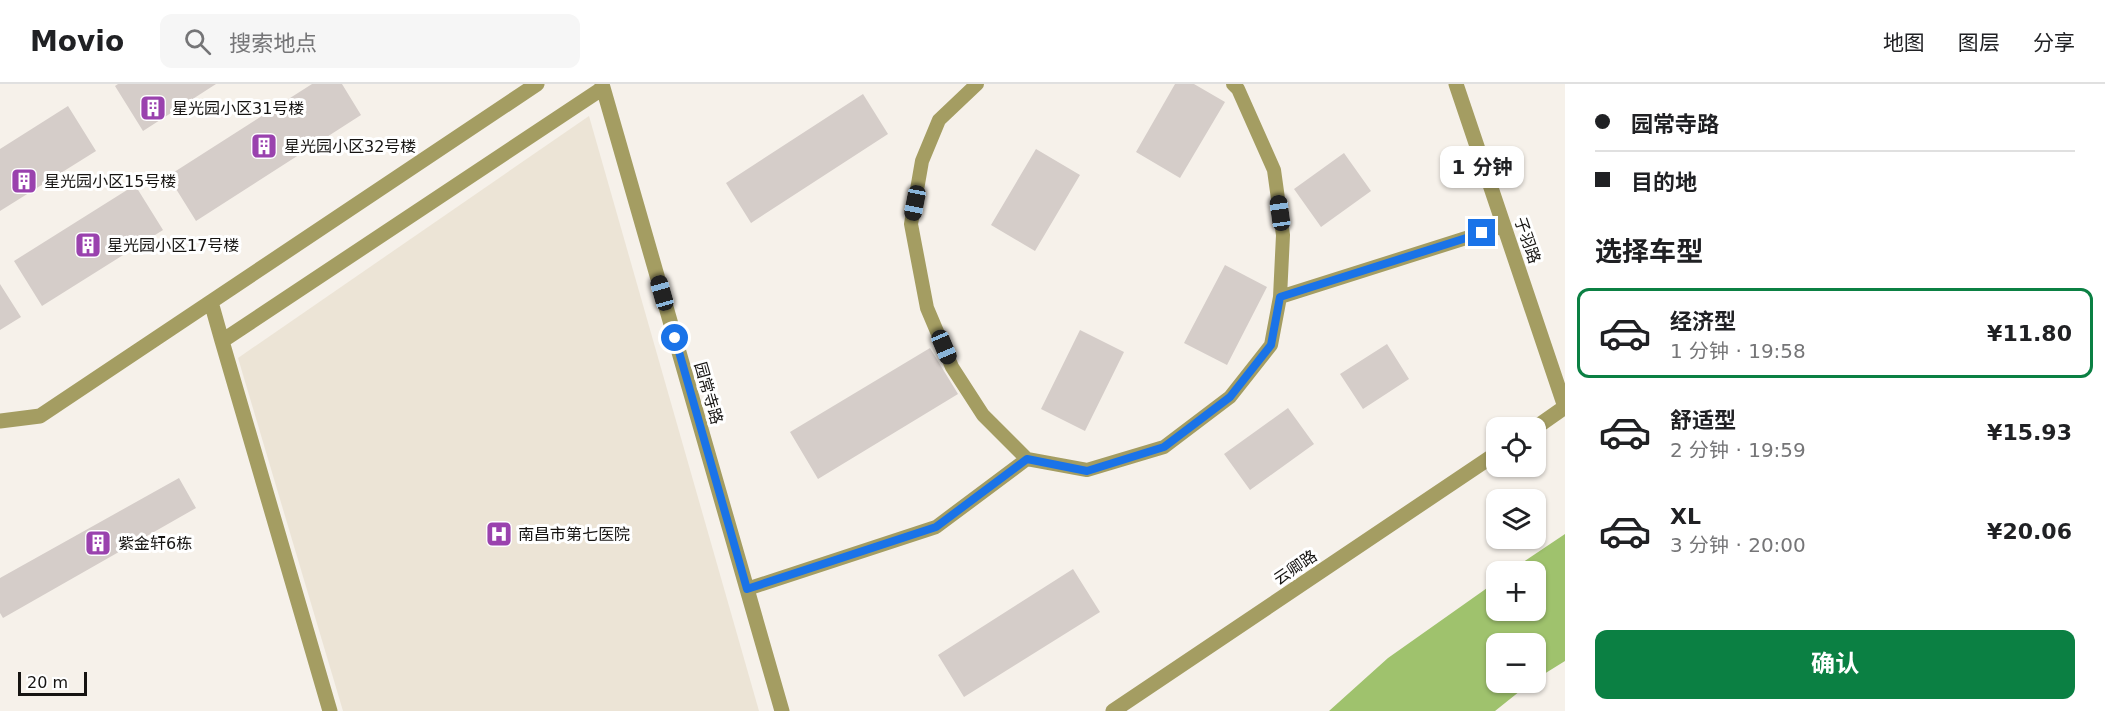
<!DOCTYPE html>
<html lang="zh">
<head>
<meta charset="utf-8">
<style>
  body { margin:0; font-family:"DejaVu Sans","Noto Sans SC",sans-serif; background:#f6f6f6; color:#202124; height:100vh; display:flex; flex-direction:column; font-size:22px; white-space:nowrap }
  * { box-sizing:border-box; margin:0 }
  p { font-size:20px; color:#757577 }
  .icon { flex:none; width:33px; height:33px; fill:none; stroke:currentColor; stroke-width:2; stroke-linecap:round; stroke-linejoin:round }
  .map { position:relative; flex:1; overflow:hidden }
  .side { display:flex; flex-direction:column; background:#fff; width:540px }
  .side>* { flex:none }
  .top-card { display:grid; align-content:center; height:132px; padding:0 30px; background:#fff }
  .tools { position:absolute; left:1486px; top:333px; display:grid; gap:12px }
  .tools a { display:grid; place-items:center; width:60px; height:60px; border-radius:12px; background:#fff; box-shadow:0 2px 4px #0004; font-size:30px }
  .scale { position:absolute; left:18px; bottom:15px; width:69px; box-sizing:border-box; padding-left:6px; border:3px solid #161412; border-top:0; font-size:16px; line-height:21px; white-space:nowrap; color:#161412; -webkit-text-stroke:4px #fff; paint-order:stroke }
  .end { position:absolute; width:27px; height:27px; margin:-14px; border:8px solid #1a73e8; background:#fff; box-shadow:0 0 0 3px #fff }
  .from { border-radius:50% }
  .bubble { position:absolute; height:42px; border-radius:12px; background:#fff; box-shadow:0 2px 4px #0004; font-size:20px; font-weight:700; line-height:42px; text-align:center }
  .car { position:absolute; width:18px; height:36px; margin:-18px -9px; border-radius:8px; box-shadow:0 0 4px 2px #0007; background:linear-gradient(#222 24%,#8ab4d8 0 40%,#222 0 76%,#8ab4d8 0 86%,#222 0) }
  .top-card b { display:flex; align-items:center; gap:21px; height:57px; font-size:22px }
  .top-card b+b { border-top:2px solid #e0e0e0 }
  .top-card i { width:15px; height:15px; background:#202124 }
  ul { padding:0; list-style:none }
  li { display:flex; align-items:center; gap:18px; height:90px; margin:0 12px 9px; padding:0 18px; border:3px solid transparent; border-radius:12px }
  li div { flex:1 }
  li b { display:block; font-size:22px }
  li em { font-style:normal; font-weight:700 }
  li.current { border-color:#0b8043 }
  li>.icon { width:54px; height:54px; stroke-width:1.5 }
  h2 { padding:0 30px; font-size:27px; line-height:72px }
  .cta { display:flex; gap:12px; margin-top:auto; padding:12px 30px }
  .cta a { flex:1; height:69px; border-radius:12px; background:#0b8043; color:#fff; font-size:24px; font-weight:700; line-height:69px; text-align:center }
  header { display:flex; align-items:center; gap:36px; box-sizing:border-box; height:84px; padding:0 30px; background:#fff; border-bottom:2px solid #e0e0e0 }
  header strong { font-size:28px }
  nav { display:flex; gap:33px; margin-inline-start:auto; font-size:21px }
  .search { width:420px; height:54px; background:#f6f6f6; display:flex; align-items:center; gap:15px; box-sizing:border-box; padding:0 21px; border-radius:12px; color:#757577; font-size:22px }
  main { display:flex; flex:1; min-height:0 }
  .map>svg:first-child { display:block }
  .built { fill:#ece4d6 }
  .water { fill:#9fc26d }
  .building { fill:#d5cdc9 }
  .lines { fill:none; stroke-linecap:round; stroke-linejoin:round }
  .service { stroke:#a49d62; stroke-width:14 }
  .minor { stroke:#a49d62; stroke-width:15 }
  .tertiary { stroke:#a49d62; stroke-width:15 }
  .route { stroke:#1a73e8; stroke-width:8 }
  .labels { text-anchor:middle; stroke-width:6; stroke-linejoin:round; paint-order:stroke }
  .poi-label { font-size:16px; fill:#161412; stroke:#fff; text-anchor:start }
  .street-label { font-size:16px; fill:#161412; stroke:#fff }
</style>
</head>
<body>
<header>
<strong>Movio</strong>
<div class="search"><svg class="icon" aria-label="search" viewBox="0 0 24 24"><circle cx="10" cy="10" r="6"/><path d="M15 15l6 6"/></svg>搜索地点</div>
<nav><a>地图</a><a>图层</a><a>分享</a></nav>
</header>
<main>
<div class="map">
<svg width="1565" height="627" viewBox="0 0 1565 627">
  <rect width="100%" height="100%" fill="#f6f1ea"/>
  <!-- built -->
  <path class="built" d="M589 32 759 627H343L238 274Z"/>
  <!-- water -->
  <path class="water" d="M1565 450V577L1536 595V560H1497V598L1530 599 1495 627H1329L1388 574 1497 497V526H1536V488L1510 487Z"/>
  <!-- building -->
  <path class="building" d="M118 0H216L143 47 115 2Z
    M312 0H342L361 31 196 137 168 92Z
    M1175 0H1194L1225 18 1180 94 1136 68Z
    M863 10 888 50 751 139 726 99Z
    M68 22 96 67 0 127V65Z
    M1036 65 1080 91 1035 167 991 141Z
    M1344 69 1371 107 1321 143 1294 105Z
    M135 101 163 146 42 222 14 177Z
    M1225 181 1267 203 1227 281 1184 259Z
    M0 200 21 233 0 246Z
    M1080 246 1124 268 1085 347 1041 325Z
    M1387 260 1409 295 1363 325 1340 290Z
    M930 264 958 310 818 395 790 348Z
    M1288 324 1314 360 1250 406 1224 370Z
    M179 394 196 424 3 534 0 529V494Z
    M1073 485 1100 528 964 613 938 571Z"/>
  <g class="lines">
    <!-- service -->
    <path class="service" d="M977 0 939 36 922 77 911 140 927 224 952 283 983 331 1027 375 1087 386 1164 363 1230 313 1271 261 1280 213 1283 151 1274 86 1238 5 1233 0
      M1280 213 1504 142
      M747 505 936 443 1027 375"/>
    <!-- minor -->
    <path class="minor" d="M602 0 782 627
      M211 218 222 257
      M0 337 40 332 537 0
      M1535 344 1565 323
      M330 627 222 257 603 4
      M1113 627 1497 369"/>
    <!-- tertiary -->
    <path class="tertiary" d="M1456 0 1565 323"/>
  </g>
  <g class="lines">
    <!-- route -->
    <path class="route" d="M675 254 747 505 936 443 1027 375 1087 387 1164 363 1230 313 1271 261 1280 213 1482 149"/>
  </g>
  <!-- icons -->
  <defs>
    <symbol id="building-square" viewBox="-11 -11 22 22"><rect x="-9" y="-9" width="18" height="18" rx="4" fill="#9a42ae" stroke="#fff"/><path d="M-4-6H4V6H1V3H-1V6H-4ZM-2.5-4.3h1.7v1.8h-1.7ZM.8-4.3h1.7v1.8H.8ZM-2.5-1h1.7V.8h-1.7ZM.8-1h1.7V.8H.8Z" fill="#fff"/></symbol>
    <symbol id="hospital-square" viewBox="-11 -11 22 22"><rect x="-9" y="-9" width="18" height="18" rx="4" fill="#9a42ae" stroke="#fff"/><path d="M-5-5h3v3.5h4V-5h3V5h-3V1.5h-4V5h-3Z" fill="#fff"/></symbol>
  </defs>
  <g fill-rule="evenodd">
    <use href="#building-square" x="138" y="9" width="30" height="30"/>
    <use href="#building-square" x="249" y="47" width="30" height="30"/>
    <use href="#building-square" x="9" y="82" width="30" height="30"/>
    <use href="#building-square" x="73" y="146" width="30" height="30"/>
    <use href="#hospital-square" x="484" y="435" width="30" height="30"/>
    <use href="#building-square" x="83" y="444" width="30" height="30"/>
  </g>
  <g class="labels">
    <!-- poi labels -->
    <g class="poi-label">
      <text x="172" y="30">星光园小区31号楼</text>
      <text x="284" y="68">星光园小区32号楼</text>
      <text x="44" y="103">星光园小区15号楼</text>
      <text x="107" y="167">星光园小区17号楼</text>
      <text x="518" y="456">南昌市第七医院</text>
      <text x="118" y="465">紫金轩6栋</text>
    </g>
    <!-- street labels -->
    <g class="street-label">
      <text transform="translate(1528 156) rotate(71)" y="6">子羽路</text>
      <text transform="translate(709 309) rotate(74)" y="6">园常寺路</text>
      <text transform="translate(1295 483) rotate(-34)" y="6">云卿路</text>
    </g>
  </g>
</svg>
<div class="tools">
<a><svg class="icon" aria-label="locate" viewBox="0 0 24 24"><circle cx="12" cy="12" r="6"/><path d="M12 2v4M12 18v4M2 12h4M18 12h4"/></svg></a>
<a><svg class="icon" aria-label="layers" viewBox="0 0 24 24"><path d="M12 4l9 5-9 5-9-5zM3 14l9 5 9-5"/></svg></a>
<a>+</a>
<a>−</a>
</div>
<div class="scale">20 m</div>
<i class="end from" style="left:675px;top:254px"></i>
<i class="end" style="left:1482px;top:149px"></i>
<div class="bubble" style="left:1440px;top:62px;width:84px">1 分钟</div>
<i class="car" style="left:915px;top:119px;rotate:191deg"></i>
<i class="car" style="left:1280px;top:129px;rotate:352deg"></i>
<i class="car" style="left:662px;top:209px;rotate:344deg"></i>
<i class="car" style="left:944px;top:263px;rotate:157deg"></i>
</div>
<section class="side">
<div class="top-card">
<b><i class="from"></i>园常寺路</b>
<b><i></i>目的地</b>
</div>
<h2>选择车型</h2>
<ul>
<li class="current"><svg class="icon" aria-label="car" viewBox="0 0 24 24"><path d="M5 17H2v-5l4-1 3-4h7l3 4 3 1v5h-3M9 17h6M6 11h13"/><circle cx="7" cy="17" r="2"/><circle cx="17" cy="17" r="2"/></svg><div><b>经济型</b><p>1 分钟 · 19:58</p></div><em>¥11.80</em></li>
<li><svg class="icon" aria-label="car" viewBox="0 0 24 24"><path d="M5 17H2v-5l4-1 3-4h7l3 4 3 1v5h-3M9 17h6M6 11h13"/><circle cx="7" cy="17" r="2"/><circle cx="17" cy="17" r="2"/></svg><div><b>舒适型</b><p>2 分钟 · 19:59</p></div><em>¥15.93</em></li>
<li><svg class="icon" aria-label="car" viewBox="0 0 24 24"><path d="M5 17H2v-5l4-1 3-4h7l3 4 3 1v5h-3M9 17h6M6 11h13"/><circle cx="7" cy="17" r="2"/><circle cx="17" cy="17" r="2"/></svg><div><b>XL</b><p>3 分钟 · 20:00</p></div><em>¥20.06</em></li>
</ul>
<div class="cta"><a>确认</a></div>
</section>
</main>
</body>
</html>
